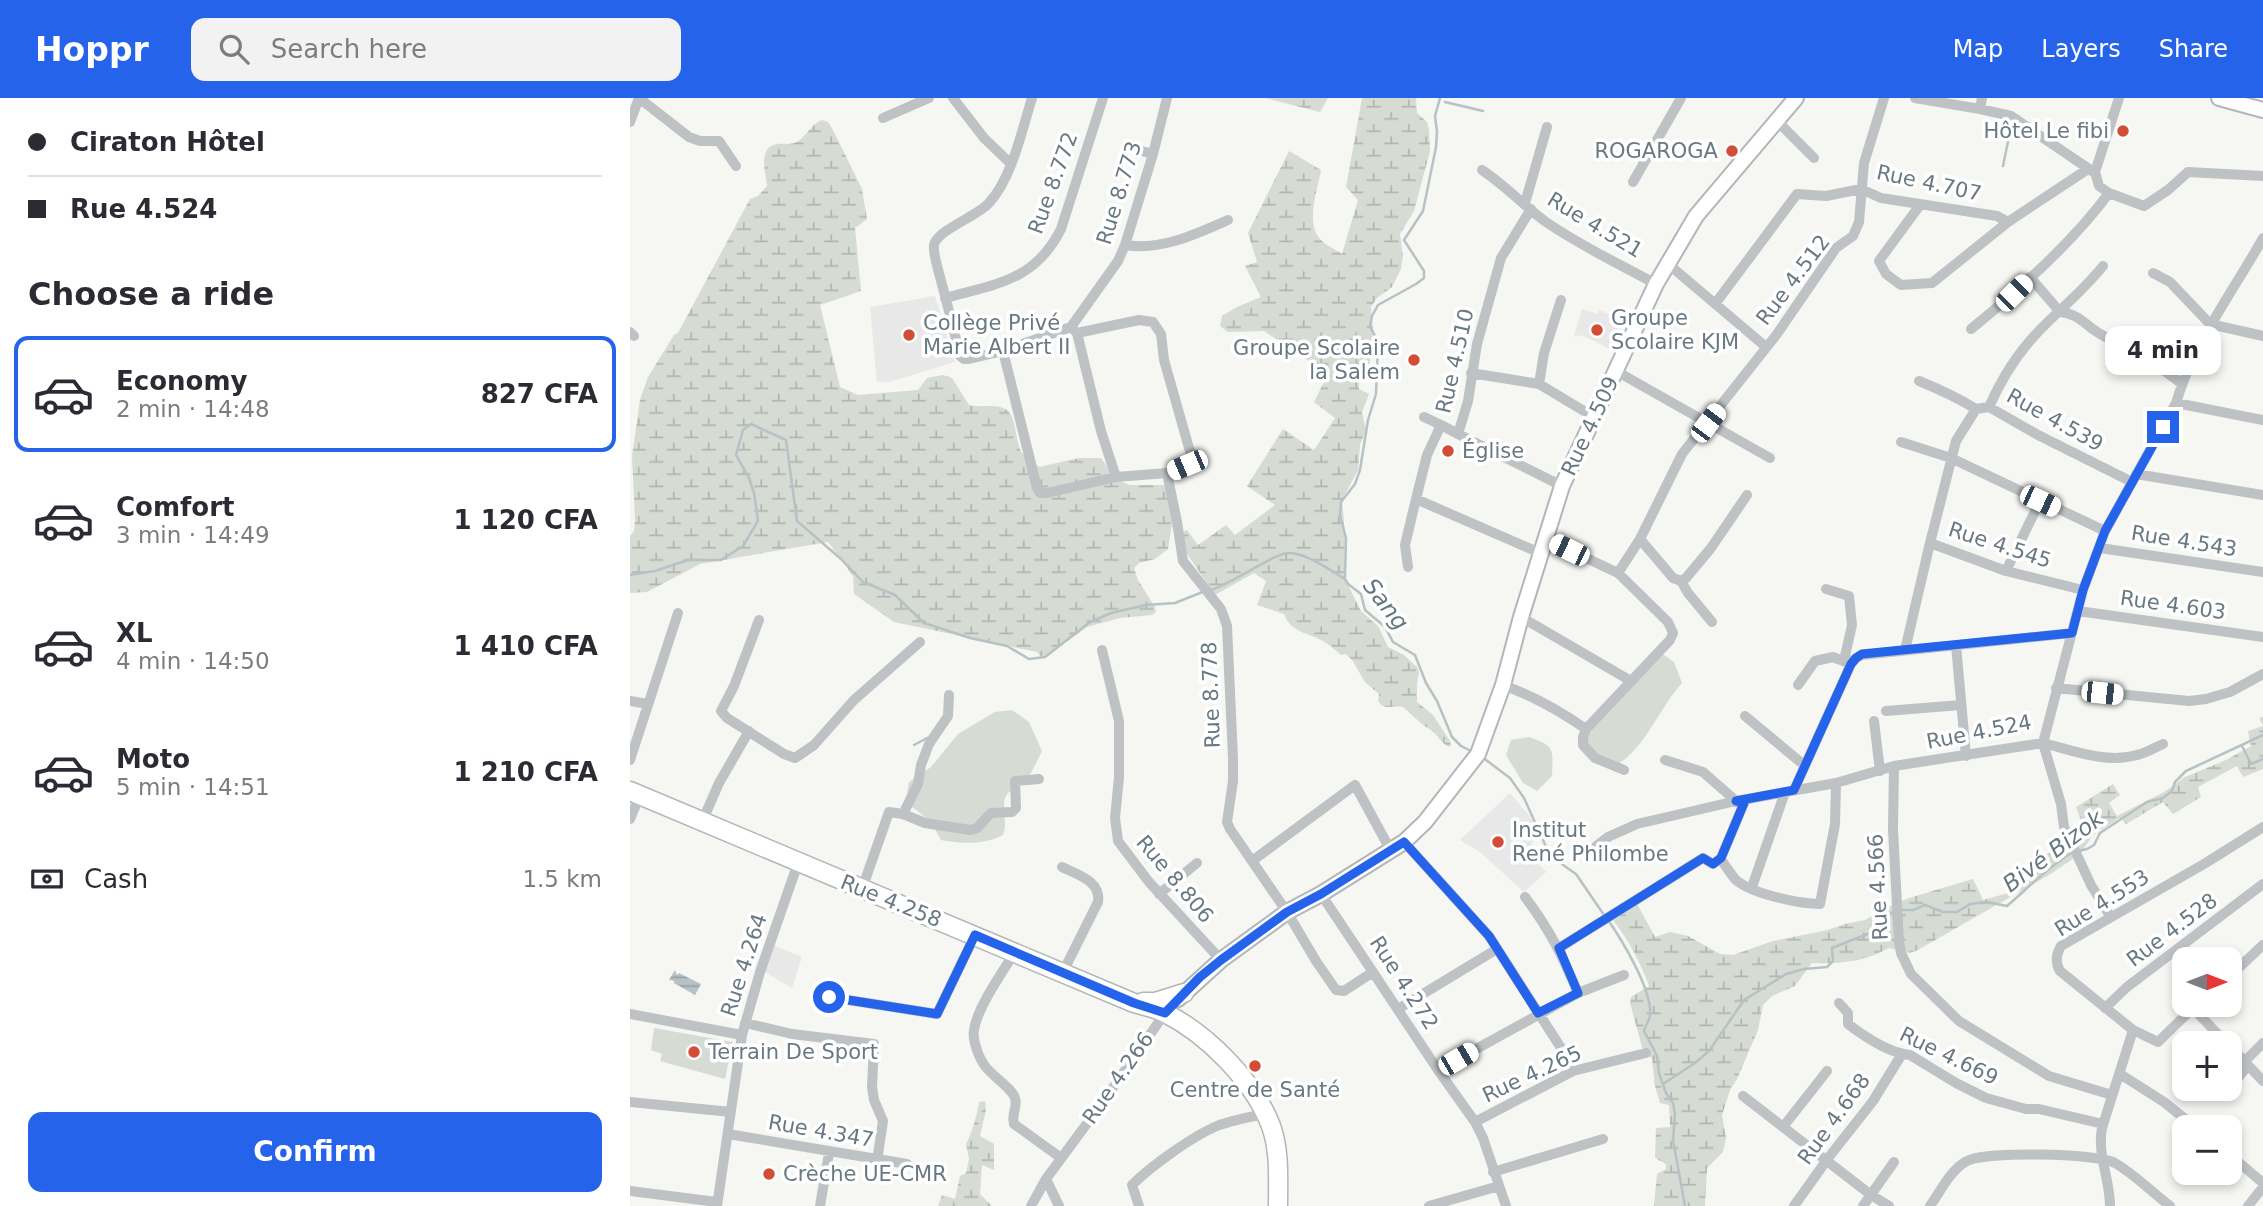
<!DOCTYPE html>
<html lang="en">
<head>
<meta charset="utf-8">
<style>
  body { margin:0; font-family:"DejaVu Sans",sans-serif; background:#f2f2f3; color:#2b2b33; height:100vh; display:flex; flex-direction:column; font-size:26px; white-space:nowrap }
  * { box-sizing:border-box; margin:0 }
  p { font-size:23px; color:#7c7c81 }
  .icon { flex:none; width:38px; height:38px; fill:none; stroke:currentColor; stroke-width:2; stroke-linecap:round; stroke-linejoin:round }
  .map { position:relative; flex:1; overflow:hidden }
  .sheet { display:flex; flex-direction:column; background:#fff; width:630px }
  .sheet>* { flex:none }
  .top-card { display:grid; align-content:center; height:154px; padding:0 28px; background:#fff }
  .needle { width:46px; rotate:90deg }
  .fabs { position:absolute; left:1542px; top:849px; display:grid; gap:14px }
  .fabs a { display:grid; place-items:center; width:70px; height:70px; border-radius:14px; background:#fff; box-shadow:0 4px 10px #0003; font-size:35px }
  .end { position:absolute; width:32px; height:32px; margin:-16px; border:9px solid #2563eb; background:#fff; box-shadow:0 0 0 4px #fff }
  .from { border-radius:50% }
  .bubble { position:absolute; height:49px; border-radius:14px; background:#fff; box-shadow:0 4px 10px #0003; font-size:23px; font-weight:700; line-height:49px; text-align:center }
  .car { position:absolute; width:21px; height:42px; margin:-21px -10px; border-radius:9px; box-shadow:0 0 5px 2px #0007; background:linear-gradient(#fff 24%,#345 0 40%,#fff 0 76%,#345 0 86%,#fff 0) }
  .top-card b { display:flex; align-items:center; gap:24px; height:66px; font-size:26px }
  .top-card b+b { border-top:2px solid #e1e1e2 }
  .top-card i { width:18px; height:18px; background:#2b2b33 }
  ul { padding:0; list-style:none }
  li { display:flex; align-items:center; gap:21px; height:116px; margin:0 14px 10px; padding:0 14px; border:4px solid transparent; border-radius:14px }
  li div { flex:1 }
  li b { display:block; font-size:26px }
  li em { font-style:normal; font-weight:700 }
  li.current { border-color:#2563eb }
  li>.icon { width:63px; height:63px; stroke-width:1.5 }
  h2 { padding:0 28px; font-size:32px; line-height:84px }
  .pay { display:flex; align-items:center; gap:18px; height:77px; padding:0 28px; font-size:26px }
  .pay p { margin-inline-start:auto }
  .button { display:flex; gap:14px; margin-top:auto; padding:14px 28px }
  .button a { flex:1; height:80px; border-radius:14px; background:#2563eb; color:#fff; font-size:28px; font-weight:700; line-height:80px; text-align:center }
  header { display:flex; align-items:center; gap:42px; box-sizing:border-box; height:98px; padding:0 35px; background:#2563eb; color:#fff }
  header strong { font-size:33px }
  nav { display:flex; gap:38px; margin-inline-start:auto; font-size:24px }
  .search { width:490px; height:63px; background:#f2f2f3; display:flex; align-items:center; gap:18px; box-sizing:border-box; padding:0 24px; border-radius:14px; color:#7c7c81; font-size:26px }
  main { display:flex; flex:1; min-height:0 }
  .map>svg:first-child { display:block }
  .built { fill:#e7e8e7 }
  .grass { fill:#d6dbd3 }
  .wetland { fill:url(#wetland-marsh) }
  .water { fill:url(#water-rules) }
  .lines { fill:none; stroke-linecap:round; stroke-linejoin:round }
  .stream { stroke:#b6c2c5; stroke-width:2.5 }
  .secondary-casing { stroke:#b0b6ba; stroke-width:18 }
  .highway-casing { stroke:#b1b6b8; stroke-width:21 }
  .street { stroke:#bec2c5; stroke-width:10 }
  .secondary { stroke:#fff; stroke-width:14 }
  .highway { stroke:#fff; stroke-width:18 }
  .route { stroke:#2563eb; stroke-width:9 }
  .poi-dot { fill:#d34d36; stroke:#fff; stroke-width:2.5 }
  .labels { text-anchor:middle; stroke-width:7; stroke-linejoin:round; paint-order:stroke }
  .poi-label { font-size:21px; fill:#687982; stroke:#fff; text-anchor:start }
  .street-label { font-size:21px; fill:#687982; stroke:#fff }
  .water-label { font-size:23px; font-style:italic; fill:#63797e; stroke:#fff }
</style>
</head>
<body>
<header>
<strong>Hoppr</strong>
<div class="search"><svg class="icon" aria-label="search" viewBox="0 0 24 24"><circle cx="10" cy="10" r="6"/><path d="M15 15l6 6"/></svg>Search here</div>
<nav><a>Map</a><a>Layers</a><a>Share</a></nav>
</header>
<main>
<section class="sheet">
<div class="top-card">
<b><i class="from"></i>Ciraton Hôtel</b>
<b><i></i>Rue 4.524</b>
</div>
<h2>Choose a ride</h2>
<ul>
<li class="current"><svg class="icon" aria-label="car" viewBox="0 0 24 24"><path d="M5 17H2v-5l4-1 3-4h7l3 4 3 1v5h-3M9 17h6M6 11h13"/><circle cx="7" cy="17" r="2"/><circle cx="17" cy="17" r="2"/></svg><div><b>Economy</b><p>2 min · 14:48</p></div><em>827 CFA</em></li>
<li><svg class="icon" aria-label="car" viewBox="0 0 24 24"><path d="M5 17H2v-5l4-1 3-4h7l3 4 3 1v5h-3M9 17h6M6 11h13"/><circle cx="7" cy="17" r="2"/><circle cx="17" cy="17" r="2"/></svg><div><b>Comfort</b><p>3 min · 14:49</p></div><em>1 120 CFA</em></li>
<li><svg class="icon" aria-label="car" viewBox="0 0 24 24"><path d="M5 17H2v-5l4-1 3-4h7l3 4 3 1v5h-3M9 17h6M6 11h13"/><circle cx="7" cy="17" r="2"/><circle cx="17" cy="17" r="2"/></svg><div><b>XL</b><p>4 min · 14:50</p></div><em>1 410 CFA</em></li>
<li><svg class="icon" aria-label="car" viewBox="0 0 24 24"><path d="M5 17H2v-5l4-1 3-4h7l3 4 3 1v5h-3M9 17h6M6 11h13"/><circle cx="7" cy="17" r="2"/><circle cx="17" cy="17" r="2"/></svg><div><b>Moto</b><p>5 min · 14:51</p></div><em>1 210 CFA</em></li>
</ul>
<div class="pay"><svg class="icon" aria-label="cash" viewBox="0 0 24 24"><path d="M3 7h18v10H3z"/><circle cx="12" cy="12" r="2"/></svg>Cash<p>1.5 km</p></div>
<div class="button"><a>Confirm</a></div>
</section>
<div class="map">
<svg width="1633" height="1108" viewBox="0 0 1633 1108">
  <defs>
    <pattern id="wetland-marsh" width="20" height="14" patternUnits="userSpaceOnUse" patternTransform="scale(1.75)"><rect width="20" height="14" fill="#d6dbd3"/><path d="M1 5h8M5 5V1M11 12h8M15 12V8" fill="none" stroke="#b1b6b1"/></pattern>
    <pattern id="water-rules" width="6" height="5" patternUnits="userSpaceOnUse" patternTransform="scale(1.75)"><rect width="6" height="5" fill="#b6c2c5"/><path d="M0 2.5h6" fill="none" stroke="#98a2a5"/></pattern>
  </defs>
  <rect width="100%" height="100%" fill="#f6f6f3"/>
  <!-- built -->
  <path class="built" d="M305 198 325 264 259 284H247L240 209Z
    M952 211 967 216 969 212 996 223 982 252 956 239 948 237 947 239 944 238Z
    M880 695 910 731 901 747 910 767 916 774 894 794 850 754 830 742Z
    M143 847 172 859 162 890 135 874Z"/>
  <!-- grass -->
  <path class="grass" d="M1033 556 1044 564 1052 585C1030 609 1015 650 988 666 974 660 960 655 956 640L967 625Z
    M382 612 399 624 412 653 401 675 377 696 374 703 375 729 373 737C353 747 333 746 311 742 307 735 303 727 298 722 282 705 273 712 279 684L301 669 328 636 365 614Z
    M899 639C925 648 923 651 922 678L907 693 893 685 876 657 881 642Z
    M24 930 103 944 95 981 30 963 32 956 21 952Z"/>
  <!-- wetland -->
  <path class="wetland" d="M635 0H698L690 14Z
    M732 0H786L787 15 797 24 799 32 800 53 784 113 770 136 773 158 771 171 762 189 747 200 741 209 744 244 737 277 729 281V291L739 296 732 314 736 332 730 347 728 372 712 402 715 437 714 479 731 513 748 528 758 549 774 557 788 570 789 575 787 586V604L803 617 820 643 821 647 819 649C811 645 808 637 801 632 789 625 784 618 773 609 763 606 755 614 748 603L749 596 735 584 722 562 716 556 711 557C705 552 700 547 693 543 677 534 661 535 654 516L627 507 636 483 624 475 585 497 557 456 552 434 557 432 568 447 596 427 605 437 645 407 617 388 653 331 684 352 705 320 684 304 698 276 634 233 598 234 590 228 592 218 607 209 631 199 615 168 627 164 618 135 659 53 691 72C688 90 678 117 686 135 690 145 703 150 712 156L728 102 716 89Z
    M192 22 198 24 203 32 232 91 237 121 225 130 231 193 190 207 210 289 228 297 288 292 297 280 313 277 322 280 339 307C350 310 363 306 373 310 388 315 384 343 392 355 396 361 403 364 409 369L449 360H471L486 381 499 387H533L540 394 543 420 538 451 525 461 509 465 504 470 508 482 525 509 526 514 522 517 490 520 457 529 424 553 412 560 407 554 264 524 224 496 223 478 198 444 70 466 17 494 0 495V438L4 433 5 422 2 358 10 302 18 279 44 237 48 235 120 101 128 98 137 88C136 76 128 52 144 47 152 44 159 48 167 44 177 38 181 26 192 22Z
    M1633 619V671L1613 679 1607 668 1568 689 1571 699 1543 716 1533 704 1496 726 1490 720 1463 737 1450 756 1419 777 1286 853 1279 855 1259 850C1234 864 1210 866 1182 865L1165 888 1142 898 1133 907 1128 932 1107 981 1100 992 1092 1017 1096 1040 1093 1054 1077 1070 1075 1108H1024L1027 1076 1036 1071V1066L1025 1060 1026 1030 1040 1029 1039 1007 1030 1005 1025 988 1022 961 1012 949 1000 905 1001 899 1019 888C1010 863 999 843 983 822L1007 806 1025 839 1040 834 1058 838 1090 856 1103 857 1143 843 1198 832 1215 826 1235 822 1253 811 1279 800 1343 781 1353 802 1378 795 1377 776 1456 736 1446 709 1483 686 1490 697 1479 705 1487 718 1534 694 1555 679 1596 662 1621 648 1618 633 1633 628 1629 620Z
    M355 1003 356 1012 350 1038 364 1046V1072L352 1067 350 1096 362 1108H308L312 1097 325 1101 330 1078 336 1075 339 1061 336 1046C340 1041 349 1011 349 1004Z"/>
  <!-- water -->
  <path class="water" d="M45 872 47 877 49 875 71 886 65 897 44 885V883L39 882Z"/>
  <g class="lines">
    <!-- stream -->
    <path class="stream" d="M815 4 853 13
      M1373 68 1381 29
      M0 477 25 473 58 462H91L113 448 128 423 124 395 119 380 106 357 113 332 121 326 156 342 167 423 211 461 233 484 265 497 294 525 340 540 377 548 399 561 415 559 460 524 481 515 516 507 545 505 575 493
      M715 479 716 440 710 417 711 404 725 386 730 372 738 322 746 296 748 244 740 228 742 218 748 207 786 186 794 180V173L774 142 793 113 806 49 807 34 805 18 810 0
      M581 492C602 486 647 453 660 455 680 457 698 471 715 481L718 486 731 496 735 512 755 529 763 544 785 557 796 585 807 603 822 639 831 648 843 654
      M284 647 297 640
      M1612 648 1621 666 1633 661
      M852 659 880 680 894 700 917 751 923 760 946 776 974 817
      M1449 753 1457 751 1464 747 1470 735 1517 704 1533 700 1542 693 1545 684 1556 673 1633 637
      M1271 812H1283L1295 807 1313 814H1327L1340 806 1357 804 1377 808C1397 791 1420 767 1443 754
      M978 822C992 842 1023 893 1020 918 1019 924 1015 927 1014 933L1027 958 1029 975 1036 995 1043 1005 1045 1016 1043 1042 1055 1108
      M1033 986 1065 965 1079 953 1114 902 1156 876 1174 871 1197 869 1203 863 1202 850 1250 831 1253 820 1264 813"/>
    <defs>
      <path id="secondary" d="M1589 0 1633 12
        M548 901 591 862 657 814 691 796 774 744 795 724 848 656 873 587 891 519 932 388 1026 186 1066 118 1166 0"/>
      <path id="highway" d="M0 693 504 905C514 908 525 910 535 915 577 936 624 983 641 1028 650 1053 648 1081 648 1108
        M513 904H525L554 895"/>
    </defs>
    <!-- secondary casing -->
    <use href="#secondary" class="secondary-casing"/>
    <!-- highway casing -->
    <use href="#highway" class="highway-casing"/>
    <!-- street -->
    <path class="street" d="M323 0 354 40 380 65
      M402 0C392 32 382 80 359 105 348 118 307 132 304 147 303 157 308 170 310 179 317 205 324 232 330 258L334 261H339L373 253 441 229 447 235 509 222 523 224 531 236 534 262 561 357 557 367 537 375
      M1285 0 1350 11 1381 18 1462 73
      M1350 11 1352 0
      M253 20 299 0
      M1146 22 1184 60
      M0 24 9 0 59 39 70 43H89L106 68
      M500 50 523 56
      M852 72C876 88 894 108 916 124 951 148 989 166 1026 186
      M1003 84 1051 0
      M1479 95 1514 108 1538 92 1558 74 1633 78
      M895 105 917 29
      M1290 107 1249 163 1256 176 1271 187 1302 185 1378 124
      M495 147C531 153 566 136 598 122
      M1037 165 1136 249
      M1473 168C1453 193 1429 212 1407 235 1387 256 1371 282 1359 309L1408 337 1502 384
      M1523 175 1540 184 1580 226 1633 238
      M1400 179 1430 214C1448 215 1457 229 1472 237 1500 252 1527 266 1552 286
      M315 200C366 186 405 183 431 131L473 0
      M1085 206 1167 96 1196 98 1231 91 1251 100 1367 118 1378 124 1458 71
      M441 229 488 163 495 147 523 56 537 0
      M1341 231C1388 193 1443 144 1479 95L1469 88 1465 74 1489 0
      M0 234 4 238
      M447 235 471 333 486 379 537 375 547 424 553 463 591 511 597 528 603 660V683L597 724 600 731 657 814 686 863 706 892 714 893 743 874
      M373 253 407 390 410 395H417L486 379
      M986 273 1140 360
      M841 275 909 286 964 319
      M1289 283C1309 291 1328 300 1346 311
      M909 286 914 255 931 202
      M1546 305 1633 322
      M794 319 811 327
      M828 336 932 388
      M1271 344 1321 360 1475 433
      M1506 376 1633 397
      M786 401 797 357 811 327 828 336 838 303 847 246 871 160 901 111
      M914 440 988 475 1038 524 1043 535 1040 542 956 631
      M1010 441 1043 480 1051 483 1058 495 1082 524
      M1300 445 1326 343 1346 311 1359 309
      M1470 450 1633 474
      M778 469 775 447 786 401 910 455
      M1376 473 1410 403
      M988 475 1010 441 1052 356 1147 236 1206 150 1223 138 1229 124 1234 65 1254 0
      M1051 483 1056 480 1081 450 1117 397
      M1448 513 1633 539
      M891 519 1001 583
      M129 522 104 588 91 613 97 620 154 656 165 660 184 647 224 602 290 544
      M1326 547 1336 658
      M472 552 489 623V679L485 720 488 743 519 784 591 862
      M1275 552 1300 445 1376 473 1453 492
      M873 587C903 598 930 613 956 631L953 639V647L965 660 994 672
      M1168 587 1185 563 1203 559 1221 566 1215 558 1222 527 1219 498 1196 491
      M1426 590 1559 603 1576 601 1600 594 1633 576
      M0 603 18 606
      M1256 613 1331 607
      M1115 618 1174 667
      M1244 623 1250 673
      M0 662 48 515
      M1035 662 1073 674 1106 703 1114 705 1091 760C1092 764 1104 780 1106 782 1122 796 1170 806 1190 806L1205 726 1206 685
      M1264 668 1263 732 1269 844 1271 855 1281 876 1329 923 1419 978 1482 997
      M1164 692 1221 566 1226 560 1232 557 1442 535
      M273 716 288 686 291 667 299 646 318 618 319 597
      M0 721 10 697
      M72 724 89 685 119 633
      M774 744 859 838 942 967 943 973
      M964 750 978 739 1007 726 1106 703 1206 685 1264 668 1413 645 1453 492 1475 433 1546 305C1564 244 1603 194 1633 140
      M622 763 725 687 761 753
      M432 769C448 777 471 783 468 804L433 874
      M1122 789 1155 694
      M232 791 259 714 273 716 295 725 340 732 347 730 361 715 382 714 386 710 385 683 409 681
      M529 796 567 765
      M691 796 808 972 845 1024 853 1040 876 1108
      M895 799C920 832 932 857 948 895
      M1480 818 1461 787 1434 729 1431 706 1413 645C1442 652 1476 666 1507 657 1516 655 1524 650 1533 646
      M929 850 1073 760 1083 766 1091 760
      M385 854C373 873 347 910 344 932 342 942 349 960 355 968 362 978 382 990 385 1000 388 1009 381 1016 384 1026L431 1060
      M1600 878 1633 847
      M199 899 307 916 345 837
      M1209 905 1218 915V926C1235 939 1258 955 1280 957L1326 985 1356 1000 1396 1011H1409L1473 1026
      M1475 910 1497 889 1633 786
      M1563 910 1596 945
      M768 911 867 851
      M0 916 112 937
      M115 925 162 936 244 946 242 989 244 1002 253 1023 247 1063
      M1503 932 1430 873C1425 864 1426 857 1431 848L1574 766 1633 729
      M1600 948 1633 983
      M808 972 948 895 994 877
      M1490 976 1534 1004 1565 1029
      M1600 990 1616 970 1614 964 1633 945
      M1113 998 1241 1097 1259 1108
      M0 1004 101 1014
      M845 1024 943 973 1016 955
      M1153 1029 1197 973
      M98 1036 277 1066
      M1600 1057 1633 1085
      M863 1074 973 1041
      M416 1081 429 1108
      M0 1093 87 1104
      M87 1108 112 937 130 874 168 765
      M190 1108 199 1055
      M401 1108 416 1081 475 1001 535 915
      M509 1108 502 1087C521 1068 563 1038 587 1028 602 1022 619 1019 635 1016
      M799 1108 869 1088
      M1164 1108 1199 1059 1243 1003 1272 956
      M1233 1108 1264 1064
      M1300 1108C1310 1094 1321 1071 1337 1063 1355 1053 1466 1055 1485 1065 1504 1076 1523 1095 1540 1108
      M1480 1108C1480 1081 1467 1057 1472 1030L1503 932 1528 944 1567 906
      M1618 1108 1633 1089"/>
    <!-- secondary -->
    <use href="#secondary" class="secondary"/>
    <!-- highway -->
    <use href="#highway" class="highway"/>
  </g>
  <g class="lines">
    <!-- route -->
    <path class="route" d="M199 899 307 916 345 837 504 905 535 915 570 879 591 862 657 814 691 796 774 744 859 838 908 915 948 895 929 850 1073 760 1083 766 1091 760 1114 705 1106 703 1164 692 1221 566 1226 560 1232 556 1442 535 1453 492 1475 433 1533 329"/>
  </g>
  <!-- markers -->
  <g class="poi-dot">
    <circle cx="1493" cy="33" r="7"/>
    <circle cx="1102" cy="53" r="7"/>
    <circle cx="967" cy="232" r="7"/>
    <circle cx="279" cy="237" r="7"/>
    <circle cx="784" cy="262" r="7"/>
    <circle cx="818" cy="353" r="7"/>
    <circle cx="868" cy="744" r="7"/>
    <circle cx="64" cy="954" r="7"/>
    <circle cx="625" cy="968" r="7"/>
    <circle cx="139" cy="1076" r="7"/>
  </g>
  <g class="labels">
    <!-- poi labels -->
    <g class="poi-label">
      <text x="1479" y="40" text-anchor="end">Hôtel Le fibi</text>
      <text x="1088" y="60" text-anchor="end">ROGAROGA</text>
      <text x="981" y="227">Groupe<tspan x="981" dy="24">Scolaire KJM</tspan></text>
      <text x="293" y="232">Collège Privé<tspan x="293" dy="24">Marie Albert II</tspan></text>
      <text x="770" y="257" text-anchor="end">Groupe Scolaire<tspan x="770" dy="24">la Salem</tspan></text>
      <text x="832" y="360">Église</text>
      <text x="882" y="739">Institut<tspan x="882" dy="24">René Philombe</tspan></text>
      <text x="78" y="961">Terrain De Sport</text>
      <text x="625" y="999" text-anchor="middle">Centre de Santé</text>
      <text x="153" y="1083">Crèche UE-CMR</text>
    </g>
    <!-- street labels -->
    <g class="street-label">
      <text transform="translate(423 85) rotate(-70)" y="7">Rue 8.772</text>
      <text transform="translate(1299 85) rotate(12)" y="7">Rue 4.707</text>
      <text transform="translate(489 95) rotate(-73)" y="7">Rue 8.773</text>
      <text transform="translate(965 127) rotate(31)" y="7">Rue 4.521</text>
      <text transform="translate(1163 182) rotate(-53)" y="7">Rue 4.512</text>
      <text transform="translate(825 263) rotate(-77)" y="7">Rue 4.510</text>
      <text transform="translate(1425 322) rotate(29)" y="7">Rue 4.539</text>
      <text transform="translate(960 328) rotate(-65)" y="7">Rue 4.509</text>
      <text transform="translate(1554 443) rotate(9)" y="7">Rue 4.543</text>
      <text transform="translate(1370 447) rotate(18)" y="7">Rue 4.545</text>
      <text transform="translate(1543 507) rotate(8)" y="7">Rue 4.603</text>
      <text transform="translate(581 597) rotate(-92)" y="7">Rue 8.778</text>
      <text transform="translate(1349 634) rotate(-11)" y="7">Rue 4.524</text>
      <text transform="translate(545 781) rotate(50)" y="7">Rue 8.806</text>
      <text transform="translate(1248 789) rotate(-93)" y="7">Rue 4.566</text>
      <text transform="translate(261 803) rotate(22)" y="7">Rue 4.258</text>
      <text transform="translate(1472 805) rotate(-32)" y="7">Rue 4.553</text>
      <text transform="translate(1542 832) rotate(-37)" y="7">Rue 4.528</text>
      <text transform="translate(114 867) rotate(-72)" y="7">Rue 4.264</text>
      <text transform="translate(774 885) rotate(57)" y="7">Rue 4.272</text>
      <text transform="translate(1319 958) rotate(26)" y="7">Rue 4.669</text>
      <text transform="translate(902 976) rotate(-25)" y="7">Rue 4.265</text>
      <text transform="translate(488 980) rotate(-55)" y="7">Rue 4.266</text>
      <text transform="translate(1204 1021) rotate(-54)" y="7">Rue 4.668</text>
      <text transform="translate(191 1033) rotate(10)" y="7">Rue 4.347</text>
    </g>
    <!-- water labels -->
    <g class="water-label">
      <text transform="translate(756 506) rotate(52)" y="8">Sang</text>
      <text transform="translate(1423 753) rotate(-37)" y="8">Bivé Bizok</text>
    </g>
  </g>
</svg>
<div class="fabs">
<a><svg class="needle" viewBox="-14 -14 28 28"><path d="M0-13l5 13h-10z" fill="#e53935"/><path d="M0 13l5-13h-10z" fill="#7c7c81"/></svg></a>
<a>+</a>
<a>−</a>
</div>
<i class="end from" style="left:199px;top:899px"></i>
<i class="end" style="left:1533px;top:329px"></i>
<div class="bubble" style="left:1475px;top:228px;width:116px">4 min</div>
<i class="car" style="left:1384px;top:195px;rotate:45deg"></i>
<i class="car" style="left:1078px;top:325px;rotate:37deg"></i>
<i class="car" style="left:557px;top:367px;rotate:247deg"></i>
<i class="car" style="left:1410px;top:403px;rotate:115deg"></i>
<i class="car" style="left:939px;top:452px;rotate:296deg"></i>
<i class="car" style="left:1472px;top:595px;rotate:96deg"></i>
<i class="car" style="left:828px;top:961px;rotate:60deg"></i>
</div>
</main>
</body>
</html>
